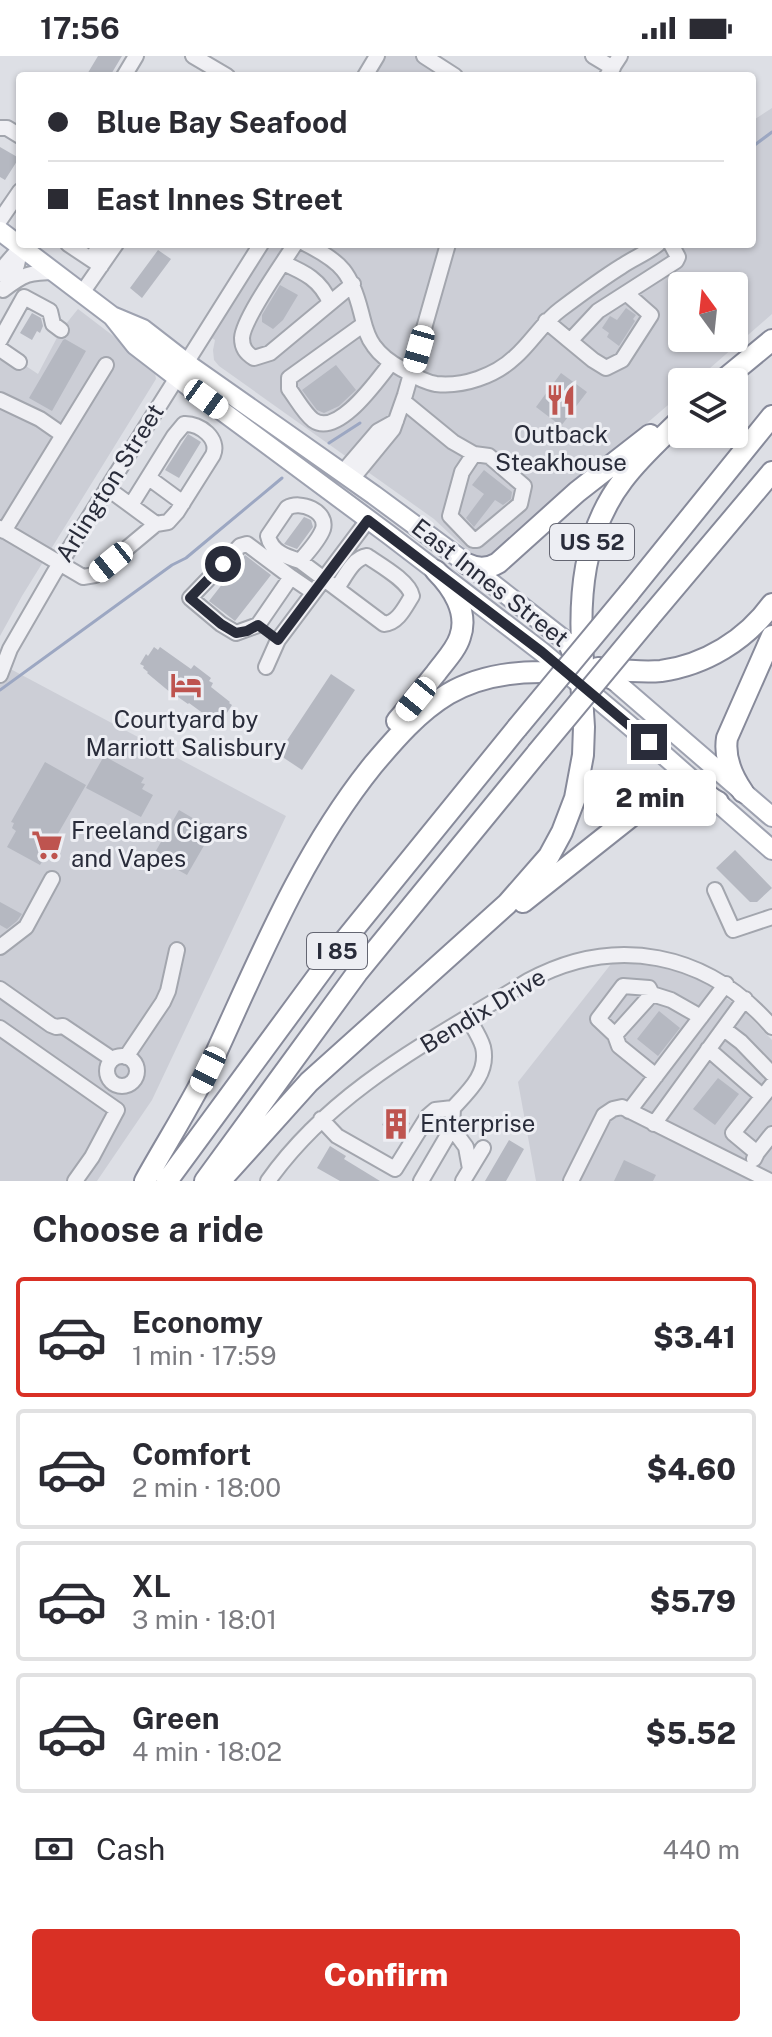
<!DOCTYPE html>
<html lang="en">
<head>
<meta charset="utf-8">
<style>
  body { margin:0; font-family:"Public Sans",sans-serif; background:#f2f2f3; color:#2b2b33; height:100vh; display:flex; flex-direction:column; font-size:30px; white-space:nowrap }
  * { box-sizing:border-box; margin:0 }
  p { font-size:26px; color:#7c7c81 }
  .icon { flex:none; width:44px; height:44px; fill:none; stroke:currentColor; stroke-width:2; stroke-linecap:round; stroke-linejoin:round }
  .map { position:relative; height:1125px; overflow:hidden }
  .panel { display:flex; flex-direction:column; background:#fff; flex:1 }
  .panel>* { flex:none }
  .banner { position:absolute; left:16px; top:16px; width:740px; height:176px; border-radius:8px; box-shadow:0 2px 6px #0004; display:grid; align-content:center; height:176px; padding:0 32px; background:#fff }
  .needle { width:52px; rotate:345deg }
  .buttons { position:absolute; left:668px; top:216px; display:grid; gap:16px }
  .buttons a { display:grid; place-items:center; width:80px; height:80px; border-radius:8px; background:#fff; box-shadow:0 2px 6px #0004; font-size:40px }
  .end { position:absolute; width:36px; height:36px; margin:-18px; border:10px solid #292c3a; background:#fff; box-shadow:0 0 0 4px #fff }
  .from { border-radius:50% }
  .bubble { position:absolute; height:56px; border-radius:8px; background:#fff; box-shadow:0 2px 6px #0004; font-size:26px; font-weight:800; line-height:56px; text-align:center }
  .car { position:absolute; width:24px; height:48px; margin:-24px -12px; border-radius:10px; box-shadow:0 0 6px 2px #0007; background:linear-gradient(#fff 24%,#345 0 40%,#fff 0 76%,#345 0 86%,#fff 0) }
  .banner b { display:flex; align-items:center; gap:28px; height:76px; font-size:30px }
  .banner b+b { border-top:2px solid #e1e1e2 }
  .banner i { width:20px; height:20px; background:#2b2b33 }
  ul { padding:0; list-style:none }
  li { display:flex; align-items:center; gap:24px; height:120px; margin:0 16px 12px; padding:0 16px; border:4px solid #e1e1e2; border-radius:8px }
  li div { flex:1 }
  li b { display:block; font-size:30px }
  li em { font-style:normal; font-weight:800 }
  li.current { border-color:#d93025 }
  li>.icon { width:72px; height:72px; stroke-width:1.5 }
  h2 { padding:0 32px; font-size:36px; line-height:96px }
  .pay { display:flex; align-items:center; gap:20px; height:88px; padding:0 32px; font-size:30px }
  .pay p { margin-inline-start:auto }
  .action { display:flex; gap:16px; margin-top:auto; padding:16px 32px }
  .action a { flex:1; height:92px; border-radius:8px; background:#d93025; color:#fff; font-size:32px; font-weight:800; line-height:92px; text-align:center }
  .status { display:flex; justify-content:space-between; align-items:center; height:56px; padding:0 40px; background:#fff; direction:ltr }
  .status svg { height:22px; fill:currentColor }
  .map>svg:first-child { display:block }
  .built { fill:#ccced6; fill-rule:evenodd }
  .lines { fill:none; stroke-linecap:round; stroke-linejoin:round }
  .stream { stroke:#9ca7c2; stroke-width:3 }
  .building { fill:#b5b8c1 }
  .minor-casing { stroke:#a3a6ae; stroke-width:18 }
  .major-casing { stroke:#9ea2b0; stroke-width:22 }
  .highway-casing { stroke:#878a9a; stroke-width:24 }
  .minor { stroke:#f0f0f4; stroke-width:14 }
  .major { stroke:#fff; stroke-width:18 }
  .highway { stroke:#fff; stroke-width:20 }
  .highway-bridge-casing { stroke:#878a9a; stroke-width:24; stroke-linecap:butt }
  .highway-bridge { stroke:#fff; stroke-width:20 }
  .route { stroke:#292c3a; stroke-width:10 }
  .labels { text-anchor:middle; stroke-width:6; stroke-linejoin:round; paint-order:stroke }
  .shield { fill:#edeef3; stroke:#646672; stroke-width:2 }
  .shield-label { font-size:22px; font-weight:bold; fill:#292c3a }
  .poi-label { font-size:24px; fill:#292c3a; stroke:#edeef3 }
  .street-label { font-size:24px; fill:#292c3a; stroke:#edeef3 }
</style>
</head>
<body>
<div class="status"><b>17:56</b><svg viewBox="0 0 49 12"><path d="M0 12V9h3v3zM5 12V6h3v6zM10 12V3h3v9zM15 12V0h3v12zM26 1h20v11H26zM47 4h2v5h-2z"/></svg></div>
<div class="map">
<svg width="772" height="1125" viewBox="0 0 772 1125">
  <rect width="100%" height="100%" fill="#dddfe5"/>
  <!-- built -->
  <path class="built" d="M378 0H424L455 20H366Z
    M772 52V258L694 326H682V337L495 498 485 502 469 496 434 463 219 310 214 304 213 294 215 284 212 282 215 275 267 188H752V65ZM682 230H734V282H682Z
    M78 253 154 311 156 323 22 540 0 580V293L38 318 61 274Z
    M3 609 286 760 152 1044 97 1125H0V619Z
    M611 908H634L658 911 682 917 705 927 742 953 772 984V1125H536L518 1026Z"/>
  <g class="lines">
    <!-- stream -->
    <path class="stream" d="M752 91 772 76
      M329 387 360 367
      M0 634 172 509 186 502 282 422"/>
  </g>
  <!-- building -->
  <path class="building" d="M98 0H122L110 20H86Z
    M0 91 19 102 5 124 0 121Z
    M158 194 171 203 142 242 130 232Z
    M280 229 298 239 283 264 273 273 262 266V259Z
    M626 252 636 259 633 263 635 265 619 290 607 281 609 277 602 272 610 260 617 264Z
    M32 257 41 262 43 270 40 277 37 275 32 284 20 277Z
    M65 283 86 295 52 355 29 342 63 284Z
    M336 309 356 334 339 350 324 357 317 354 302 334Z
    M561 317 587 336 561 370 536 351Z
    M188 378 201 386 179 422 165 414Z
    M484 414 512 436 511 443 503 449 495 444 474 471 466 462 484 438 472 429Z
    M304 461 311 464 313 471 297 493 284 488Z
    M245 499 271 519 235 565 209 545Z
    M154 591 158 594 160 591 191 613 194 609 211 622 209 625 213 627 211 631 230 646 229 647 232 649 219 669 189 647 188 648 178 641 177 642 147 617 148 616 143 612 144 610 140 608 146 598 148 600Z
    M331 618 355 634 302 714 278 698Z
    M104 700 144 722 141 727 145 728 142 733 153 739 141 761 86 732Z
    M45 706 86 729 40 809 7 791 16 775 12 772 14 767 11 766Z
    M179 754 213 774 187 819 153 800Z
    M735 794 772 832 757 846H750L716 812Z
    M0 846 22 858 17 865 7 873 0 869Z
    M659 955 680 972 658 1000 637 983Z
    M718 1022 739 1038 715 1069 693 1053Z
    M388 1057 410 1067 404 1079 382 1069Z
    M509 1084 524 1093 506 1125H485Z
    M330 1090 346 1100 344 1103 380 1125H340L317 1112Z
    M624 1104 656 1119 653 1125H614Z"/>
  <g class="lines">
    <defs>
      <path id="minor" d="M193 0 227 20
        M424 0 455 20
        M593 0 613 12
        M124 20 136 0
        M365 20 377 0
        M607 20 620 0
        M0 72H7L20 80
        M0 164 20 135
        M68 188 101 210
        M295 188C283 207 243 263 242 282 242 292 246 297 254 302L270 297 353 228
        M306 188C342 206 351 217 361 256 364 267 366 280 374 290 381 300 391 307 402 313 412 319 424 326 436 328 463 331 495 320 515 301 532 286 543 266 561 253 581 238 601 223 622 210 634 202 647 197 658 188
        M91 203 101 188
        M283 207C304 216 321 224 330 247
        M0 218 6 208 20 192
        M7 227 17 209 21 191
        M3 234C24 218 29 216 56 216
        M82 237 116 188
        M626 237 651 259 622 304 606 312 593 304 570 285 598 255 676 205 678 201 671 188
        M546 265 570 285
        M364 268 289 322V333C296 342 304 357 313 364 338 382 378 323 391 307
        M0 284 24 241 50 255 53 268 61 274
        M0 293 19 306
        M0 344 40 363 63 379
        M403 345 453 386 474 398 489 400 524 430 520 448 477 484H473L450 460 462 416 474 398
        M342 417 378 375 396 365
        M149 422 183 447
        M352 423 393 373 405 339 448 188
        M107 432 156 468
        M0 472 83 521 95 519 156 468 168 466 177 456 213 399C220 383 200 367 184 368L174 380 131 449
        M4 475 106 309
        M300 505C308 496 319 484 323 473 328 455 300 444 287 452L268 480C271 496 287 501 300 505L384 568C398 567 405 551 412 540 409 525 380 509 367 500 353 502 345 521 337 532
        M291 521 258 569 236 577 221 568 190 542 240 490 247 488 291 521 313 536
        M266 611 278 584 368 464
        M0 619 10 593 54 517 261 188
        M715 834 733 874 772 861
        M0 891 26 871 52 823
        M0 933 51 969 56 971 63 970 112 1003
        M652 938 671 944 701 961
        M0 972 117 1054 92 1101 75 1125
        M724 973 741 986 772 1018
        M615 979 652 938 649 932 623 930 598 963 615 979 619 990 656 1020
        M708 993 762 1040
        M107 1015a15 15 0 1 1 30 0a15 15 0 1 1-30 0Z
        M126 1001 163 946 168 935 177 894
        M629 1055 726 928
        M321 1063 337 1080 395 1113 428 1060 435 1054 453 1052C469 1035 489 1017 483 991 480 981 473 971 468 962
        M654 1068 745 943
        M452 1072 466 1091 470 1113
        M757 1097 733 1077 772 1029
        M754 1103 757 1097 772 1078
        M268 1125C334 1032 434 983 528 925 615 878 707 896 772 971
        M421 1125 452 1072 453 1052
        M463 1125 483 1092
        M571 1125 604 1059 613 1053 622 1051 770 1125"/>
      <path id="major" d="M0 175 112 260 135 289 187 329 388 478 542 596 649 686 772 794
        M112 260 143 273 192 311 374 439 462 504 580 596
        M603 615 772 761"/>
      <path id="highway" d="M721 326 772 284
        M467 508C477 513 488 513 498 507L577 436 650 379
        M629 537 772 360
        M649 562 772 416
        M583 605C578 542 583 476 623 424 640 401 662 382 682 362
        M598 612C619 614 640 617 661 615 705 609 746 584 772 548
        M397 665C411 649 423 633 436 617 444 606 456 594 460 581 469 556 452 531 436 515
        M743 736C732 720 724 701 727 682L772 580
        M523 846 658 739C679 731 699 734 718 746
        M145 1125C169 1082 195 1042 216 997 262 897 303 796 373 709 395 683 418 656 448 638 477 621 508 616 541 616 564 615 592 613 613 623
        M167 1125 336 895 517 672
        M205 1125 357 917 537 697
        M220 1125 309 1026 507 848 549 800 562 776 575 742 583 699 584 671 581 624 576 604 569 588"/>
    </defs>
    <!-- minor casing -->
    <use href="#minor" class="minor-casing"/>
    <!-- major casing -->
    <use href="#major" class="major-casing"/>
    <!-- highway casing -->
    <use href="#highway" class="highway-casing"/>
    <!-- minor -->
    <use href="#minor" class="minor"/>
    <!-- major -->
    <use href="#major" class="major"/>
    <!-- highway -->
    <use href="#highway" class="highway"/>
    <defs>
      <path id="highway-bridge" d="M517 672 629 537
        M537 697 649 562"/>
    </defs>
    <!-- highway-bridge casing -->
    <use href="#highway-bridge" class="highway-bridge-casing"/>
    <!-- highway-bridge -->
    <use href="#highway-bridge" class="highway-bridge"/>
  </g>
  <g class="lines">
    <!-- route -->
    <path class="route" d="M223 508 190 542 221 568 236 577 247 575 258 569 278 584 368 464 542 596 649 686"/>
  </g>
  <!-- icons -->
  <defs>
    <symbol id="restaurant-bare" viewBox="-9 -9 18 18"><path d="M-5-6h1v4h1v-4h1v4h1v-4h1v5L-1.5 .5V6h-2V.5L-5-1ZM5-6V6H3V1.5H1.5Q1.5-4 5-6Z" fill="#be544f" stroke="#edeef3" stroke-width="2.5" paint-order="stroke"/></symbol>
    <symbol id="hotel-bare" viewBox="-9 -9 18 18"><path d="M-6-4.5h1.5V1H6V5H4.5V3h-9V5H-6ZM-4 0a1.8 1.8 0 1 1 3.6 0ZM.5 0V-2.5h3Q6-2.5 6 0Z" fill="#be544f" stroke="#edeef3" stroke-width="2.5" paint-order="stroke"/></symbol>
    <symbol id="supermarket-bare" viewBox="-9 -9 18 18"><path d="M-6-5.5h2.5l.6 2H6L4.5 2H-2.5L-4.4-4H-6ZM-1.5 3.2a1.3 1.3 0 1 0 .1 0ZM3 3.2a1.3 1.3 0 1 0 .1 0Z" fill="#be544f" stroke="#edeef3" stroke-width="2.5" paint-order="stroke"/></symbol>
    <symbol id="building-bare" viewBox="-9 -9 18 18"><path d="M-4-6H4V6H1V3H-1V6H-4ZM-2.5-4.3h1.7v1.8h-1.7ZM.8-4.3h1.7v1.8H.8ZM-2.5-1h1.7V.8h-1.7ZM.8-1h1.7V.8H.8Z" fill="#be544f" stroke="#edeef3" stroke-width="2.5" paint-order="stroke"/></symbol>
  </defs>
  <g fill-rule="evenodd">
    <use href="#restaurant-bare" x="539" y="322" width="44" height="44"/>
    <use href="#hotel-bare" x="164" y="607" width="44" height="44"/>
    <use href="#supermarket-bare" x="25" y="767" width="44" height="44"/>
    <use href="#building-bare" x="374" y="1046" width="44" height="44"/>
  </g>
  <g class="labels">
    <!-- shield labels -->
    <g class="shield">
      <rect x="550" y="468" width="84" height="36" rx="6"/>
      <rect x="307" y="877" width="60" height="36" rx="6"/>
    </g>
    <g class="shield-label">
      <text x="592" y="494">US 52</text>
      <text x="337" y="903">I 85</text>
    </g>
    <!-- poi labels -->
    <g class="poi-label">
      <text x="561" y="387">Outback<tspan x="561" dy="28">Steakhouse</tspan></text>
      <text x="186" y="672">Courtyard by<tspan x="186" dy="28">Marriott Salisbury</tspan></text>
      <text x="71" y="783" text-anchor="start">Freeland Cigars<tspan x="71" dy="28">and Vapes</tspan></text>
      <text x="420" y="1076" text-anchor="start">Enterprise</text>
    </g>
    <!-- street labels -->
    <g class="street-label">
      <text transform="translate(110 427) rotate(-58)" y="8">Arlington Street</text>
      <text transform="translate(490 527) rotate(38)" y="8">East Innes Street</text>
      <text transform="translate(483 955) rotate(-31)" y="8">Bendix Drive</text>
    </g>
  </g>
</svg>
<div class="buttons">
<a><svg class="needle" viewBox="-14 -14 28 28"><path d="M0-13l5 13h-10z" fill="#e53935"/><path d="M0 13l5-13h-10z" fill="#7c7c81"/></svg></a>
<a><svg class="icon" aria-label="layers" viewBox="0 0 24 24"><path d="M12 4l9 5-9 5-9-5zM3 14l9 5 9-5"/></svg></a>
</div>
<i class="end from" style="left:223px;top:508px"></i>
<i class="end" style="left:649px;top:686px"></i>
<div class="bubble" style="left:584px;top:714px;width:132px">2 min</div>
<i class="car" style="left:419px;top:293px;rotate:196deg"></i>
<i class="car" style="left:206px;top:343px;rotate:126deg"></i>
<i class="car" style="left:111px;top:506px;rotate:231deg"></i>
<i class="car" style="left:416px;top:643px;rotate:219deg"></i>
<i class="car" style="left:208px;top:1014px;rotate:206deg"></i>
<div class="banner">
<b><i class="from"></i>Blue Bay Seafood</b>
<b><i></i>East Innes Street</b>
</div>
</div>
<section class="panel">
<h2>Choose a ride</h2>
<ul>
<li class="current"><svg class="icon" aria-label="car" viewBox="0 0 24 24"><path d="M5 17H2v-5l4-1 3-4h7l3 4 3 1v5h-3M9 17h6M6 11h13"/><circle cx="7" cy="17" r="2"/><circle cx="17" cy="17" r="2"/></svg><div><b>Economy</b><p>1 min · 17:59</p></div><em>$3.41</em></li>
<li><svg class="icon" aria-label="car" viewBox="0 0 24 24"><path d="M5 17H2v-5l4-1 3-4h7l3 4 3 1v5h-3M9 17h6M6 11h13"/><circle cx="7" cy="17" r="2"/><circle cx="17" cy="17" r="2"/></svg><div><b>Comfort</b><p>2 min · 18:00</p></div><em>$4.60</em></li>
<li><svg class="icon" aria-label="car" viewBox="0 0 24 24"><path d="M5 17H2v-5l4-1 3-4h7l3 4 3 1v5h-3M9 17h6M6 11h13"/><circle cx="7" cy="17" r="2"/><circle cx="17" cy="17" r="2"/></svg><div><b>XL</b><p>3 min · 18:01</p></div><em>$5.79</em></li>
<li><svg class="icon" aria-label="car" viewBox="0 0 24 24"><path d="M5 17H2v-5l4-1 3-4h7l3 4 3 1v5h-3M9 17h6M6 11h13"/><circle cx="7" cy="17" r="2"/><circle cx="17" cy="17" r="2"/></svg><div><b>Green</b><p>4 min · 18:02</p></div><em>$5.52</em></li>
</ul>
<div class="pay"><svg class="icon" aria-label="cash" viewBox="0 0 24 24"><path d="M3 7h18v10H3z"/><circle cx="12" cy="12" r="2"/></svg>Cash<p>440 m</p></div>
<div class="action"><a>Confirm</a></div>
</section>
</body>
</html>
